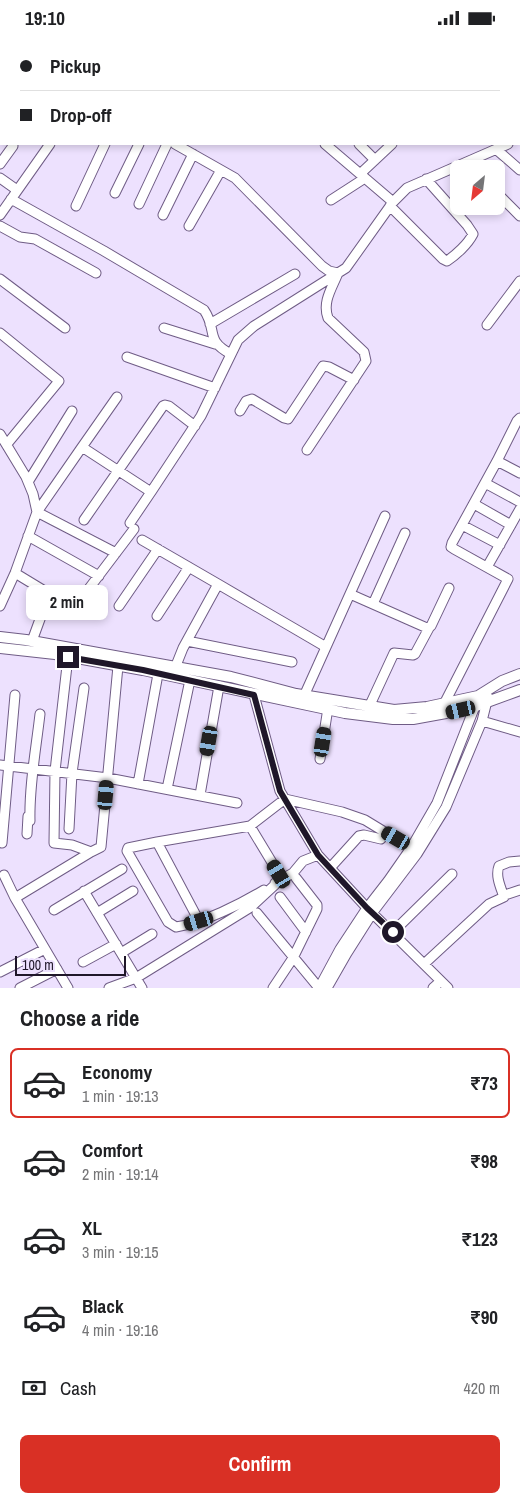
<!DOCTYPE html>
<html lang="en">
<head>
<meta charset="utf-8">
<style>
  body { margin:0; font-family:"Archivo Narrow",sans-serif; background:#f6f6f6; color:#202124; height:100vh; display:flex; flex-direction:column; font-size:19px; white-space:nowrap }
  * { box-sizing:border-box; margin:0 }
  p { font-size:16px; color:#757577 }
  .icon { flex:none; width:28px; height:28px; fill:none; stroke:currentColor; stroke-width:2; stroke-linecap:round; stroke-linejoin:round }
  .map { position:relative; height:953px; overflow:hidden }
  .panel { display:flex; flex-direction:column; background:#fff; flex:1 }
  .panel>* { flex:none }
  .top-card { position:absolute; left:0px; top:0px; width:520px; height:110px; box-shadow:0 2px 8px #0003; display:grid; align-content:center; height:110px; padding:0 20px; background:#fff }
  .needle { width:32px; rotate:208deg }
  .controls { position:absolute; left:450px; top:125px; display:grid; gap:10px }
  .controls a { display:grid; place-items:center; width:55px; height:55px; border-radius:8px; background:#fff; box-shadow:0 2px 8px #0003; font-size:25px }
  .scale { position:absolute; left:15px; bottom:12px; width:111px; box-sizing:border-box; padding-left:5px; border:2px solid #1f1729; border-top:0; font-size:14px; line-height:18px; white-space:nowrap; color:#1f1729; -webkit-text-stroke:4px #ede1fe; paint-order:stroke }
  .end { position:absolute; width:22px; height:22px; margin:-11px; border:6px solid #1f1729; background:#fff; box-shadow:0 0 0 2px #fff }
  .from { border-radius:50% }
  .bubble { position:absolute; height:35px; border-radius:8px; background:#fff; box-shadow:0 2px 8px #0003; font-size:16px; font-weight:700; line-height:35px; text-align:center }
  .car { position:absolute; width:15px; height:30px; margin:-15px -8px; border-radius:6px; box-shadow:0 0 4px 1px #0007; background:linear-gradient(#222 24%,#8ab4d8 0 40%,#222 0 76%,#8ab4d8 0 86%,#222 0) }
  .top-card b { display:flex; align-items:center; gap:18px; height:48px; font-size:19px }
  .top-card b+b { border-top:1px solid #e0e0e0 }
  .top-card i { width:12px; height:12px; background:#202124 }
  ul { padding:0; list-style:none }
  li { display:flex; align-items:center; gap:15px; height:70px; margin:0 10px 8px; padding:0 10px; border:2px solid transparent; border-radius:8px }
  li div { flex:1 }
  li b { display:block; font-size:19px }
  li em { font-style:normal; font-weight:700 }
  li.active { border-color:#d93025 }
  li>.icon { width:45px; height:45px; stroke-width:1.5 }
  h2 { padding:0 20px; font-size:22px; line-height:60px }
  .pay { display:flex; align-items:center; gap:12px; height:55px; padding:0 20px; font-size:19px }
  .pay p { margin-inline-start:auto }
  .button { display:flex; gap:10px; margin-top:auto; padding:10px 20px }
  .button a { flex:1; height:58px; border-radius:8px; background:#d93025; color:#fff; font-size:20px; font-weight:700; line-height:58px; text-align:center }
  .status { display:flex; justify-content:space-between; align-items:center; height:35px; padding:0 25px; background:#fff; direction:ltr }
  .status svg { height:14px; fill:currentColor }
  .map>svg:first-child { display:block }
  .lines { fill:none; stroke-linecap:round; stroke-linejoin:round }
  .minor-casing { stroke:#6f5c85; stroke-width:11 }
  .major-casing { stroke:#6f5c85; stroke-width:12 }
  .minor { stroke:#fff; stroke-width:9 }
  .major { stroke:#fff; stroke-width:10 }
  .route { stroke:#1f1729; stroke-width:6 }
</style>
</head>
<body>
<div class="status"><b>19:10</b><svg viewBox="0 0 49 12"><path d="M0 12V9h3v3zM5 12V6h3v6zM10 12V3h3v9zM15 12V0h3v12zM26 1h20v11H26zM47 4h2v5h-2z"/></svg></div>
<div class="map">
<svg width="520" height="953" viewBox="0 0 520 953">
  <rect width="100%" height="100%" fill="#ede1fe"/>
  <g class="lines">
    <defs>
      <path id="minor" d="M244 0 245 1
        M10 1 11 0
        M49 1 50 0
        M185 1 186 0
        M234 1 235 0
        M454 1 456 0
        M478 1 480 0
        M518 1 519 0
        M0 16 1 14
        M519 55 520 54
        M0 69 1 67
        M0 82 1 83
        M519 103 520 102
        M175 109 235 143 322 231 329 236 338 238 346 233 393 167 407 153 508 109
        M325 109 393 167
        M359 109 375 125
        M497 115 520 135
        M0 129 13 111
        M360 139 392 109
        M0 143 17 155
        M496 157 520 181
        M115 158 139 109
        M11 164 104 216 204 275C218 295 204 305 231 319
        M331 165 365 143
        M139 169 167 109
        M76 171 105 109
        M390 171 443 224 447 226C456 220 468 209 473 199L467 190 426 144
        M0 180 50 109
        M163 180 193 119
        M0 191 20 202 35 204 96 238
        M189 191 221 135
        M0 244 65 293
        M210 289 295 239
        M487 290 520 246
        M164 293 215 309
        M0 298 59 346 7 409
        M127 322 215 353
        M240 376 246 366 252 364 284 383 288 384 323 331 329 332 354 345
        M0 399 26 442 33 459 37 477 15 538 0 571
        M82 412 117 362
        M307 415 366 326 364 317 328 283C322 267 332 253 338 238
        M497 426 520 438
        M28 447 72 376
        M485 448 520 467
        M151 457 201 381 238 305 254 291 338 238
        M474 469 511 490
        M84 485 163 371 165 370 169 371 195 391
        M462 490 500 510
        M28 501 99 541
        M142 505 218 549 183 613 175 633
        M116 518 37 477 82 412 151 457 130 488
        M487 532 520 474
        M15 538 43 555 46 559 47 565 32 606
        M218 549 326 612
        M43 555 71 568H78L134 494
        M350 559 427 593 431 591 449 553
        M373 569 405 498
        M119 571 158 514
        M157 581 189 532
        M187 606 292 627
        M68 622 55 736 54 808 72 810 91 817 101 812 118 631
        M254 660 280 756 318 820 367 873 448 953
        M304 661 385 481
        M444 669 508 544 454 514 451 512 452 508 497 426 517 386 520 383
        M369 672 394 618 413 620 415 619 429 593
        M482 686 520 697
        M320 724 328 673
        M0 730 108 743 237 768
        M138 749 158 639
        M167 754 190 645
        M200 760 219 651
        M30 786C29 751 36 714 40 679
        M69 794 72 738 84 653
        M27 799 28 781
        M157 807 250 791
        M2 808 15 660
        M330 833 359 801 364 800 381 804
        M4 840 15 863 68 953
        M275 848 293 838 303 826 318 820
        M84 856 142 953
        M280 862 306 897
        M504 862C501 853 495 841 499 831L509 827 520 826
        M15 863 91 817
        M54 875 122 834
        M97 878 133 856
        M257 878 319 953
        M199 886 157 807 128 813 127 816 168 887 176 892C203 888 241 869 264 855
        M393 897 452 839
        M121 918 152 899
        M83 927 116 909
        M424 929 489 869 504 862 505 860 520 855
        M0 937 45 914
        M20 953 57 934
        M109 953 136 943 251 872 278 847 279 839 250 791 285 764 342 777 365 785 411 813
        M273 953 293 923 317 874V870L296 843
        M319 953 340 914 367 873 388 846 411 813 437 768 477 666
        M327 953 347 918 373 877 417 819 446 772 482 686 488 662
        M433 953 441 946"/>
      <path id="major" d="M0 602 26 605 231 642 296 659 394 675 427 672 478 661 502 646 520 639
        M0 613 55 619 143 635 345 678 393 684H413L446 678 476 671 520 655"/>
    </defs>
    <!-- minor casing -->
    <use href="#minor" class="minor-casing"/>
    <!-- major casing -->
    <use href="#major" class="major-casing"/>
    <!-- minor -->
    <use href="#minor" class="minor"/>
    <!-- major -->
    <use href="#major" class="major"/>
  </g>
  <g class="lines">
    <!-- route -->
    <path class="route" d="M68 622 143 635 254 660 280 756 318 820 367 873 393 897"/>
  </g>
</svg>
<div class="controls">
<a><svg class="needle" viewBox="-14 -14 28 28"><path d="M0-13l5 13h-10z" fill="#e53935"/><path d="M0 13l5-13h-10z" fill="#757577"/></svg></a>
</div>
<div class="scale">100 m</div>
<i class="end from" style="left:393px;top:897px"></i>
<i class="end" style="left:68px;top:622px"></i>
<div class="bubble" style="left:26px;top:550px;width:82px">2 min</div>
<i class="car" style="left:461px;top:675px;rotate:257deg"></i>
<i class="car" style="left:209px;top:706px;rotate:190deg"></i>
<i class="car" style="left:323px;top:707px;rotate:9deg"></i>
<i class="car" style="left:106px;top:760px;rotate:5deg"></i>
<i class="car" style="left:396px;top:803px;rotate:300deg"></i>
<i class="car" style="left:279px;top:839px;rotate:329deg"></i>
<i class="car" style="left:199px;top:886px;rotate:253deg"></i>
<div class="top-card">
<b><i class="from"></i>Pickup</b>
<b><i></i>Drop-off</b>
</div>
</div>
<section class="panel">
<h2>Choose a ride</h2>
<ul>
<li class="active"><svg class="icon" aria-label="car" viewBox="0 0 24 24"><path d="M5 17H2v-5l4-1 3-4h7l3 4 3 1v5h-3M9 17h6M6 11h13"/><circle cx="7" cy="17" r="2"/><circle cx="17" cy="17" r="2"/></svg><div><b>Economy</b><p>1 min · 19:13</p></div><em>₹73</em></li>
<li><svg class="icon" aria-label="car" viewBox="0 0 24 24"><path d="M5 17H2v-5l4-1 3-4h7l3 4 3 1v5h-3M9 17h6M6 11h13"/><circle cx="7" cy="17" r="2"/><circle cx="17" cy="17" r="2"/></svg><div><b>Comfort</b><p>2 min · 19:14</p></div><em>₹98</em></li>
<li><svg class="icon" aria-label="car" viewBox="0 0 24 24"><path d="M5 17H2v-5l4-1 3-4h7l3 4 3 1v5h-3M9 17h6M6 11h13"/><circle cx="7" cy="17" r="2"/><circle cx="17" cy="17" r="2"/></svg><div><b>XL</b><p>3 min · 19:15</p></div><em>₹123</em></li>
<li><svg class="icon" aria-label="car" viewBox="0 0 24 24"><path d="M5 17H2v-5l4-1 3-4h7l3 4 3 1v5h-3M9 17h6M6 11h13"/><circle cx="7" cy="17" r="2"/><circle cx="17" cy="17" r="2"/></svg><div><b>Black</b><p>4 min · 19:16</p></div><em>₹90</em></li>
</ul>
<div class="pay"><svg class="icon" aria-label="cash" viewBox="0 0 24 24"><path d="M3 7h18v10H3z"/><circle cx="12" cy="12" r="2"/></svg>Cash<p>420 m</p></div>
<div class="button"><a>Confirm</a></div>
</section>
</body>
</html>
